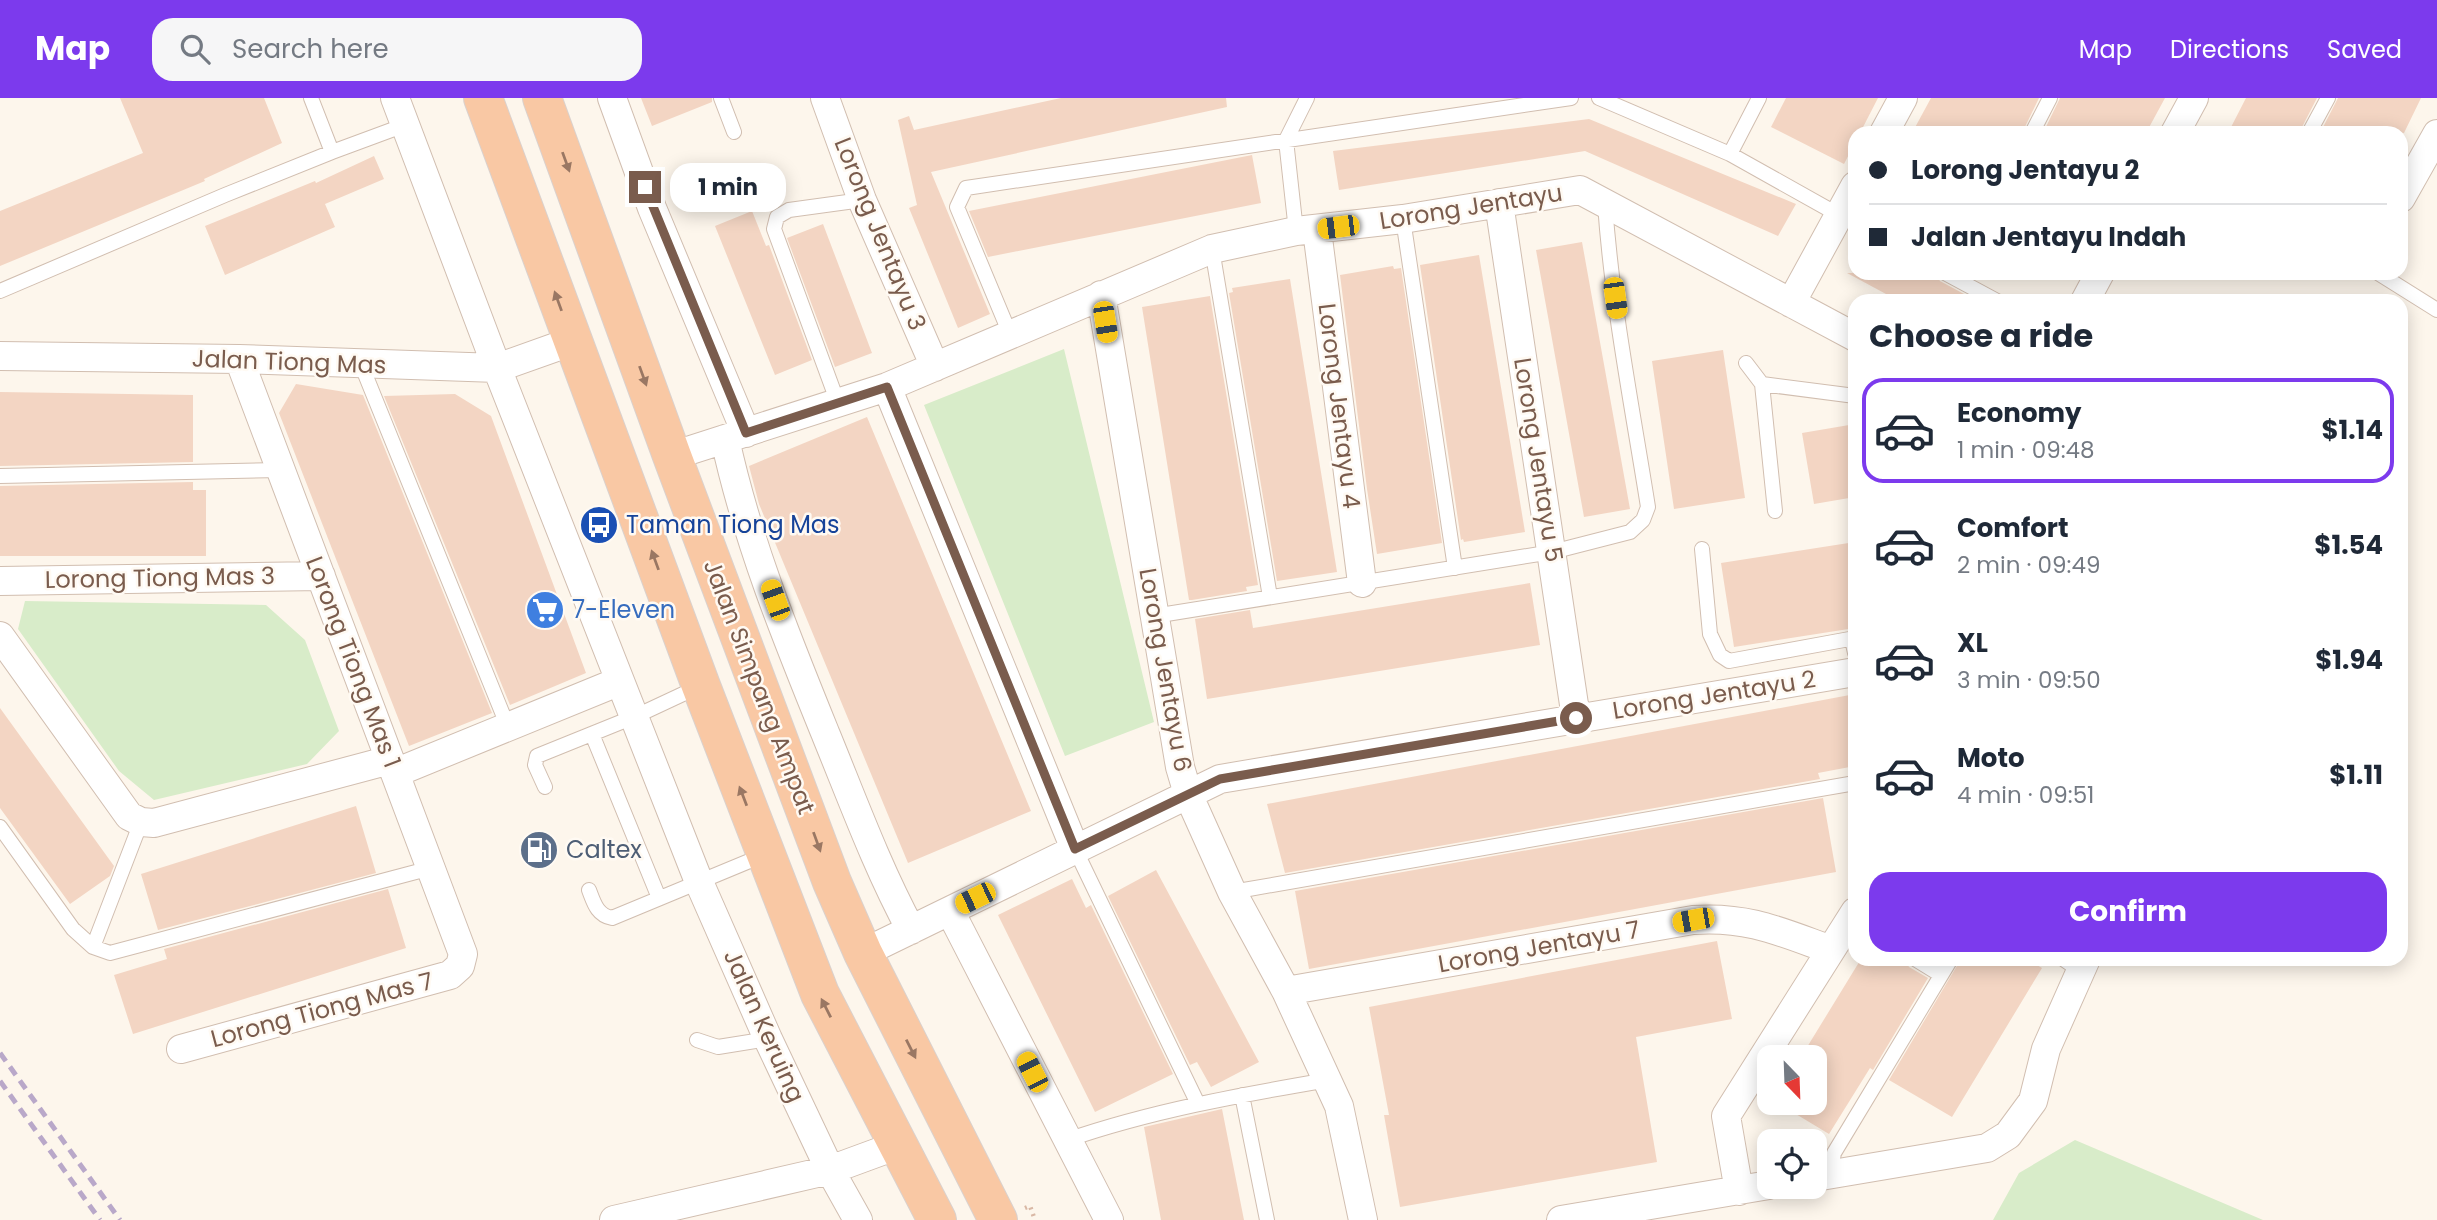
<!DOCTYPE html>
<html lang="en">
<head>
<meta charset="utf-8">
<style>
  body { margin:0; font-family:Poppins,sans-serif; background:#f6f6f7; color:#1f2937; height:100vh; display:flex; flex-direction:column; font-size:26px; white-space:nowrap }
  * { box-sizing:border-box; margin:0 }
  p { font-size:23px; color:#747a83 }
  .icon { flex:none; width:38px; height:38px; fill:none; stroke:currentColor; stroke-width:2; stroke-linecap:round; stroke-linejoin:round }
  .map { position:relative; flex:1; overflow:hidden }
  .side { position:absolute; left:1848px; top:196px; width:560px; height:672px; display:flex; flex-direction:column; background:#fff; border-radius:21px; box-shadow:0 4px 18px #0003 }
  .side>* { flex:none }
  .top-card { position:absolute; left:1848px; top:28px; width:560px; height:154px; border-radius:21px; box-shadow:0 4px 18px #0003; display:grid; align-content:center; height:154px; padding:0 21px; background:#fff }
  .needle { width:46px; rotate:157deg }
  .controls { position:absolute; left:1757px; top:947px; display:grid; gap:14px }
  .controls a { display:grid; place-items:center; width:70px; height:70px; border-radius:14px; background:#fff; box-shadow:0 4px 18px #0003; font-size:35px }
  .end { position:absolute; width:32px; height:32px; margin:-16px; border:9px solid #7a5c4d; background:#fff; box-shadow:0 0 0 4px #fff }
  .from { border-radius:50% }
  .bubble { position:absolute; height:49px; border-radius:21px; background:#fff; box-shadow:0 4px 18px #0003; font-size:23px; font-weight:700; line-height:49px; text-align:center }
  .car { position:absolute; width:21px; height:42px; margin:-21px -10px; border-radius:9px; box-shadow:0 0 5px 2px #0007; background:linear-gradient(#f5c518 24%,#345 0 40%,#f5c518 0 76%,#345 0 86%,#f5c518 0) }
  .top-card b { display:flex; align-items:center; gap:24px; height:66px; font-size:26px }
  .top-card b+b { border-top:2px solid #e0e1e3 }
  .top-card i { width:18px; height:18px; background:#1f2937 }
  ul { padding:0; list-style:none }
  li { display:flex; align-items:center; gap:21px; height:105px; margin:0 14px 10px; padding:0 7px; border:4px solid transparent; border-radius:21px }
  li div { flex:1 }
  li b { display:block; font-size:26px }
  li em { font-style:normal; font-weight:700 }
  li.active { border-color:#7c3aed }
  li>.icon { width:63px; height:63px; stroke-width:1.5 }
  h2 { padding:0 21px; font-size:32px; line-height:84px }
  .cta { display:flex; gap:14px; margin-top:auto; padding:14px 21px }
  .cta a { flex:1; height:80px; border-radius:21px; background:#7c3aed; color:#fff; font-size:28px; font-weight:700; line-height:80px; text-align:center }
  header { display:flex; align-items:center; gap:42px; box-sizing:border-box; height:98px; padding:0 35px; background:#7c3aed; color:#fff }
  header strong { font-size:33px }
  nav { display:flex; gap:38px; margin-inline-start:auto; font-size:24px }
  .search { width:490px; height:63px; background:#f6f6f7; display:flex; align-items:center; gap:18px; box-sizing:border-box; padding:0 24px; border-radius:21px; color:#747a83; font-size:26px }
  .map>svg:first-child { display:block }
  .green { fill:#d8ecc9 }
  .building { fill:#f3d5c3 }
  .lines { fill:none; stroke-linecap:round; stroke-linejoin:round }
  .service-casing { stroke:#d1beb0; stroke-width:16 }
  .minor-casing { stroke:#d1beb0; stroke-width:30 }
  .trunk-casing { stroke:#dad1cd; stroke-width:40 }
  .path { stroke:#d9b8a5; stroke-width:4.5; stroke-dasharray:2 5; stroke-linecap:butt }
  .service { stroke:#fff; stroke-width:14 }
  .minor { stroke:#fff; stroke-width:28 }
  .trunk { stroke:#f9c8a4; stroke-width:38 }
  .rail { stroke:#b9a8c9; stroke-width:5; stroke-dasharray:10 7; stroke-linecap:butt }
  .oneway { fill:#9a7763 }
  .route { stroke:#7a5c4d; stroke-width:9 }
  .labels { text-anchor:middle; stroke-width:5; stroke-linejoin:round; paint-order:stroke }
  .street-label { font-size:24px; fill:#7a5c4d; stroke:#fffaf3 }
  .transit-label { font-size:24px; fill:#164399; stroke:#fffaf3; text-anchor:start }
  .shop-label { font-size:24px; fill:#366cbe; stroke:#fffaf3; text-anchor:start }
  .service-label { font-size:24px; fill:#4e5e75; stroke:#fffaf3; text-anchor:start }
</style>
</head>
<body>
<header>
<strong>Map</strong>
<div class="search"><svg class="icon" aria-label="search" viewBox="0 0 24 24"><circle cx="10" cy="10" r="6"/><path d="M15 15l6 6"/></svg>Search here</div>
<nav><a>Map</a><a>Directions</a><a>Saved</a></nav>
</header>
<div class="map">
<svg width="2437" height="1122" viewBox="0 0 2437 1122">
  <rect width="100%" height="100%" fill="#fdf6ec"/>
  <!-- green -->
  <path class="green" d="M1064 251 1154 624 1065 658 924 307Z
    M25 503 266 507 305 542 339 633 307 666 154 702 119 673 18 531Z
    M2075 1042 2263 1122H1993L2019 1075Z"/>
  <!-- building -->
  <path class="building" d="M120 0H264L282 45 204 81 205 83 0 168V113L143 55Z
    M641 0H712V4L652 28Z
    M1061 0H1226L1227 9 931 74 990 216 958 230 909 110 917 107 898 22 909 18 914 32Z
    M1786 0H1878L1860 35H1855V45L1844 66 1771 29Z
    M1931 0H2039L2022 35H1912Z
    M2060 0H2165L2146 35H2043Z
    M2246 0H2317L2299 35H2228Z
    M2338 0H2421L2404 35H2320Z
    M1589 21 1796 106 1778 138 1585 53 1339 92 1333 53Z
    M1252 57 1261 105 988 159 969 113Z
    M374 58 384 81 325 106 335 129 225 177 205 128 315 83 316 85Z
    M752 113 766 148 769 147 812 262 775 277 715 128Z
    M823 126 872 255 835 269 787 140Z
    M1582 144 1630 411 1584 419 1536 152Z
    M1479 157 1525 434 1464 444 1463 441 1461 442 1420 167Z
    M1393 168 1394 171 1401 170 1442 445 1377 456 1367 391 1340 177Z
    M1847 175H1935L1940 183 1977 203H1899Z
    M1290 181 1337 474 1277 483 1229 195 1233 194 1232 190Z
    M1210 198 1258 487 1246 489 1247 493 1192 502H1189L1142 209Z
    M1723 252 1745 400 1674 411 1652 263Z
    M296 286 363 297 492 615 409 648 279 315Z
    M0 294 193 297V364L0 368Z
    M455 296 491 318 586 575 510 607 384 298Z
    M867 319 1031 713 908 765 759 406 749 368Z
    M1855 326V399L1814 406 1802 335Z
    M193 384V392H206V458H0V388Z
    M1855 444V530L1734 549 1721 465Z
    M1530 485 1540 547 1207 601 1195 521 1250 512 1253 530Z
    M1855 596V668L1818 675 1820 681 1285 775 1267 706Z
    M0 610 114 768 110 778 70 806 0 710Z
    M1823 700 1836 774 1309 871 1295 793Z
    M356 708 376 775 158 832 141 776Z
    M1156 772 1259 964 1211 989 1197 964 1190 967 1108 798Z
    M1072 781 1086 810 1091 807 1173 976 1095 1014 998 817Z
    M388 791 406 850 133 936 114 877 167 861 164 851Z
    M1717 843 1732 921 1636 939 1657 1064 1400 1109 1384 1017H1389L1369 909Z
    M1861 861H1905L1909 869 1928 880 1873 972 1870 970 1829 1036 1776 1004H1815V959H1801Z
    M1961 861H2027L2042 870 1952 1019 1889 982Z
    M1222 1011 1244 1122H1161L1144 1029Z"/>
  <g class="lines">
    <defs>
      <path id="service" d="M311 0 332 54 405 27
        M721 0 734 34
        M1599 0 1730 56 1855 126
        M2032 35 2050 0
        M2309 35 2328 0
        M1730 56 1759 0
        M1403 121 1455 470
        M1296 133 1286 42 1307 0
        M1212 151 1270 499
        M1945 175 1997 203
        M2378 175 2437 212
        M0 193 225 97 332 54
        M1010 236 957 109 966 90 1571 0
        M1746 265 1762 286 1855 298
        M361 266 508 629
        M1762 286 1775 413
        M838 305 774 131 777 119 789 112 862 102
        M0 378 281 372
        M1702 451 1710 536 1720 557 1729 563 1855 540
        M1154 518 1552 454 1630 434 1643 422 1648 409C1632 308 1612 207 1605 106
        M1852 541 1855 555
        M592 636 659 800
        M545 689 535 667 537 658 636 618 698 589
        M0 729 73 831 93 849 110 855 431 770
        M1075 751 1198 1006
        M589 792C594 805 597 817 612 820L764 757
        M1232 794 1855 685
        M93 849 141 724
        M1915 861 1941 877
        M2063 861 2079 872
        M697 942 718 949 768 941
        M1242 997 1267 1122
        M1067 1042C1151 1013 1240 997 1328 982
        M1837 1075 1832 1066 1834 1055 1951 861"/>
      <path id="minor" d="M395 0 497 270 699 784 768 941 830 1072 858 1122
        M612 0 652 110 746 335
        M825 0 862 102 935 269
        M1884 35 1903 0
        M2175 35 2194 0
        M2401 100 2437 36
        M1499 105 1576 620
        M1317 132 1362 485
        M1101 197 1180 669 1188 696 1232 794 1286 893 1339 1008 1363 1122
        M2085 203 2100 175
        M1791 205 1855 88
        M0 258 239 261 497 270 573 243
        M887 289 1075 751
        M725 341C747 443 787 541 826 637 853 703 877 769 911 832
        M672 358 887 289 1212 151 1296 133 1403 121 1580 92 1855 239
        M0 483 321 478
        M0 538 129 718 141 724 154 725 390 662
        M395 675 620 583
        M950 813 1109 1122
        M863 855 1220 681 1855 574
        M1286 893 1693 822C1748 818 1781 834 1831 852
        M181 951 450 877 460 868 463 856 239 261
        M1815 1079 1987 1050 2008 1037 2033 1003 2046 951 2086 861
        M1739 1093 1726 1018 1855 814
        M614 1122 830 1072 898 1047
        M1561 1122 1769 1087"/>
      <path id="trunk" d="M483 0 701 588 820 896 937 1122
        M542 0 672 358 832 784 863 855 998 1122"/>
    </defs>
    <!-- service casing -->
    <use href="#service" class="service-casing"/>
    <!-- minor casing -->
    <use href="#minor" class="minor-casing"/>
    <!-- trunk casing -->
    <use href="#trunk" class="trunk-casing"/>
    <!-- path -->
    <path class="path" d="M1025 1110 1030 1108 1035 1122"/>
    <!-- service -->
    <use href="#service" class="service"/>
    <!-- minor -->
    <use href="#minor" class="minor"/>
    <!-- trunk -->
    <use href="#trunk" class="trunk"/>
    <!-- rail -->
    <path class="rail" d="M0 955 120 1122
      M0 983 100 1122"/>
  </g>
  <!-- one-way arrows -->
  <defs><path id="oneway-solid" d="M-6-.8H1V-3.2L6.5 0L1 3.2V.8H-6Z" transform="scale(1.75)"/></defs>
  <g class="oneway">
    <use href="#oneway-solid" transform="translate(566 64) rotate(70)"/>
    <use href="#oneway-solid" transform="translate(558 203) rotate(-110)"/>
    <use href="#oneway-solid" transform="translate(643 278) rotate(70)"/>
    <use href="#oneway-solid" transform="translate(655 462) rotate(-110)"/>
    <use href="#oneway-solid" transform="translate(743 698) rotate(-111)"/>
    <use href="#oneway-solid" transform="translate(817 744) rotate(70)"/>
    <use href="#oneway-solid" transform="translate(826 910) rotate(-117)"/>
    <use href="#oneway-solid" transform="translate(911 951) rotate(63)"/>
  </g>
  <g class="lines">
    <!-- route -->
    <path class="route" d="M645 89 746 335 887 289 1075 751 1220 681 1576 620"/>
  </g>
  <!-- icons -->
  <defs>
    <symbol id="bus-disc" viewBox="-11 -11 22 22"><circle r="9.5" fill="#1a4fb4" stroke="#fffaf3"/><path d="M-5-6H5V4H4V6H2V4H-2V6H-4V4H-5ZM-3.5-4V0h7V-4ZM-3.5 1.2v1.5H-2V1.2ZM2 1.2v1.5H3.5V1.2Z" fill="#fff"/></symbol>
    <symbol id="supermarket-disc" viewBox="-11 -11 22 22"><circle r="9.5" fill="#3f7fe0" stroke="#fffaf3"/><path d="M-6-5.5h2.5l.6 2H6L4.5 2H-2.5L-4.4-4H-6ZM-1.5 3.2a1.3 1.3 0 1 0 .1 0ZM3 3.2a1.3 1.3 0 1 0 .1 0Z" fill="#fff"/></symbol>
    <symbol id="fuel-disc" viewBox="-11 -11 22 22"><circle r="9.5" fill="#5c6f8a" stroke="#fffaf3"/><path d="M-5.5-6h7V0h2V4h1.3V-2.5L3-4.5l.8-.8L6-3V5H2.5V1h-1V6h-7ZM-4.2-4.7v3.2H.2V-4.7Z" fill="#fff"/></symbol>
  </defs>
  <g fill-rule="evenodd">
    <use href="#bus-disc" x="577" y="405" width="44" height="44"/>
    <use href="#supermarket-disc" x="523" y="490" width="44" height="44"/>
    <use href="#fuel-disc" x="517" y="730" width="44" height="44"/>
  </g>
  <g class="labels">
    <!-- street labels -->
    <g class="street-label">
      <text transform="translate(1471 109) rotate(-9)" y="8">Lorong Jentayu</text>
      <text transform="translate(880 136) rotate(68)" y="8">Lorong Jentayu 3</text>
      <text transform="translate(289 264) rotate(2)" y="8">Jalan Tiong Mas</text>
      <text transform="translate(1339 308) rotate(83)" y="8">Lorong Jentayu 4</text>
      <text transform="translate(1538 362) rotate(81)" y="8">Lorong Jentayu 5</text>
      <text transform="translate(160 480) rotate(-1)" y="8">Lorong Tiong Mas 3</text>
      <text transform="translate(353 564) rotate(69)" y="8">Lorong Tiong Mas 1</text>
      <text transform="translate(1165 572) rotate(80)" y="8">Lorong Jentayu 6</text>
      <text transform="translate(759 589) rotate(69)" y="8">Jalan Simpang Ampat</text>
      <text transform="translate(1714 597) rotate(-9)" y="8">Lorong Jentayu 2</text>
      <text transform="translate(1539 849) rotate(-10)" y="8">Lorong Jentayu 7</text>
      <text transform="translate(322 912) rotate(-15)" y="8">Lorong Tiong Mas 7</text>
      <text transform="translate(764 928) rotate(66)" y="8">Jalan Keruing</text>
    </g>
    <!-- transit labels -->
    <g class="transit-label">
      <text x="626" y="435">Taman Tiong Mas</text>
    </g>
    <!-- shop labels -->
    <g class="shop-label">
      <text x="572" y="520">7-Eleven</text>
    </g>
    <!-- service labels -->
    <g class="service-label">
      <text x="566" y="760">Caltex</text>
    </g>
  </g>
</svg>
<div class="controls">
<a><svg class="needle" viewBox="-14 -14 28 28"><path d="M0-13l5 13h-10z" fill="#e53935"/><path d="M0 13l5-13h-10z" fill="#747a83"/></svg></a>
<a><svg class="icon" aria-label="locate" viewBox="0 0 24 24"><circle cx="12" cy="12" r="6"/><path d="M12 2v4M12 18v4M2 12h4M18 12h4"/></svg></a>
</div>
<i class="end from" style="left:1576px;top:620px"></i>
<i class="end" style="left:645px;top:89px"></i>
<div class="bubble" style="left:670px;top:65px;width:116px">1 min</div>
<i class="car" style="left:1338px;top:129px;rotate:263deg"></i>
<i class="car" style="left:1615px;top:200px;rotate:172deg"></i>
<i class="car" style="left:1105px;top:224px;rotate:171deg"></i>
<i class="car" style="left:775px;top:502px;rotate:340deg"></i>
<i class="car" style="left:975px;top:800px;rotate:244deg"></i>
<i class="car" style="left:1693px;top:822px;rotate:260deg"></i>
<i class="car" style="left:1032px;top:974px;rotate:333deg"></i>
<div class="top-card">
<b><i class="from"></i>Lorong Jentayu 2</b>
<b><i></i>Jalan Jentayu Indah</b>
</div>
<section class="side">
<h2>Choose a ride</h2>
<ul>
<li class="active"><svg class="icon" aria-label="car" viewBox="0 0 24 24"><path d="M5 17H2v-5l4-1 3-4h7l3 4 3 1v5h-3M9 17h6M6 11h13"/><circle cx="7" cy="17" r="2"/><circle cx="17" cy="17" r="2"/></svg><div><b>Economy</b><p>1 min · 09:48</p></div><em>$1.14</em></li>
<li><svg class="icon" aria-label="car" viewBox="0 0 24 24"><path d="M5 17H2v-5l4-1 3-4h7l3 4 3 1v5h-3M9 17h6M6 11h13"/><circle cx="7" cy="17" r="2"/><circle cx="17" cy="17" r="2"/></svg><div><b>Comfort</b><p>2 min · 09:49</p></div><em>$1.54</em></li>
<li><svg class="icon" aria-label="car" viewBox="0 0 24 24"><path d="M5 17H2v-5l4-1 3-4h7l3 4 3 1v5h-3M9 17h6M6 11h13"/><circle cx="7" cy="17" r="2"/><circle cx="17" cy="17" r="2"/></svg><div><b>XL</b><p>3 min · 09:50</p></div><em>$1.94</em></li>
<li><svg class="icon" aria-label="car" viewBox="0 0 24 24"><path d="M5 17H2v-5l4-1 3-4h7l3 4 3 1v5h-3M9 17h6M6 11h13"/><circle cx="7" cy="17" r="2"/><circle cx="17" cy="17" r="2"/></svg><div><b>Moto</b><p>4 min · 09:51</p></div><em>$1.11</em></li>
</ul>
<div class="cta"><a>Confirm</a></div>
</section>
</div>
</body>
</html>
